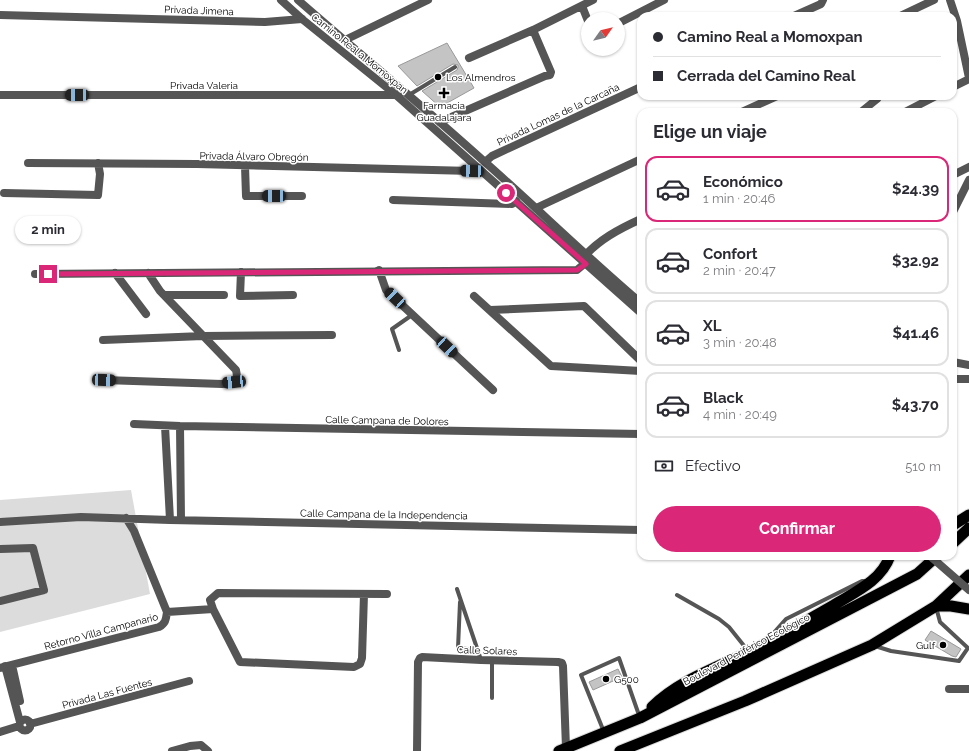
<!DOCTYPE html>
<html lang="es">
<head>
<meta charset="utf-8">
<style>
  body { margin:0; font-family:Raleway,sans-serif; background:#f7f7f7; color:#2b2b33; height:100vh; display:flex; flex-direction:column; font-size:15px; white-space:nowrap }
  * { box-sizing:border-box; margin:0 }
  p { font-size:13px; color:#7c7c81 }
  .icon { flex:none; width:22px; height:22px; fill:none; stroke:currentColor; stroke-width:2; stroke-linecap:round; stroke-linejoin:round }
  .map { position:relative; flex:1; overflow:hidden }
  .drawer { position:absolute; left:637px; top:108px; width:320px; height:452px; display:flex; flex-direction:column; background:#fff; border-radius:12px; box-shadow:0 1px 3px #0004 }
  .drawer>* { flex:none }
  .hud { position:absolute; left:637px; top:12px; width:320px; height:88px; border-radius:12px; box-shadow:0 1px 3px #0004; display:grid; align-content:center; height:88px; padding:0 16px; background:#fff }
  .needle { width:26px; rotate:56deg }
  .fabs { position:absolute; left:581px; top:12px; display:grid; gap:8px }
  .fabs a { display:grid; place-items:center; width:44px; height:44px; border-radius:50%; background:#fff; box-shadow:0 1px 3px #0004; font-size:20px }
  .end { position:absolute; width:18px; height:18px; margin:-9px; border:5px solid #db2777; background:#fff; box-shadow:0 0 0 2px #fff }
  .from { border-radius:50% }
  .bubble { position:absolute; height:28px; border-radius:14px; background:#fff; box-shadow:0 1px 3px #0004; font-size:13px; font-weight:700; line-height:28px; text-align:center }
  .car { position:absolute; width:12px; height:24px; margin:-12px -6px; border-radius:5px; box-shadow:0 0 3px 1px #0007; background:linear-gradient(#222 24%,#8ab4d8 0 40%,#222 0 76%,#8ab4d8 0 86%,#222 0) }
  .hud b { display:flex; align-items:center; gap:14px; height:38px; font-size:15px }
  .hud b+b { border-top:1px solid #e1e1e2 }
  .hud i { width:10px; height:10px; background:#2b2b33 }
  ul { padding:0; list-style:none }
  li { display:flex; align-items:center; gap:12px; height:66px; margin:0 8px 6px; padding:0 8px; border:2px solid #e1e1e2; border-radius:12px }
  li div { flex:1 }
  li b { display:block; font-size:15px }
  li em { font-style:normal; font-weight:700 }
  li.on { border-color:#db2777 }
  li>.icon { width:36px; height:36px; stroke-width:1.5 }
  h2 { padding:0 16px; font-size:18px; line-height:48px }
  .pay { display:flex; align-items:center; gap:10px; height:44px; padding:0 16px; font-size:15px }
  .pay p { margin-inline-start:auto }
  .action { display:flex; gap:8px; margin-top:auto; padding:8px 16px }
  .action a { flex:1; height:46px; border-radius:24px; background:#db2777; color:#fff; font-size:16px; font-weight:700; line-height:46px; text-align:center }
  .map>svg:first-child { display:block }
  .green { fill:#dcdcdc }
  .building { fill:#c4c4c4; stroke:#999 }
  .lines { fill:none; stroke-linecap:round; stroke-linejoin:round }
  .trunk-casing { stroke:#dbdbdb; stroke-width:13 }
  .service { stroke:#555; stroke-width:4 }
  .minor { stroke:#555; stroke-width:8 }
  .tertiary { stroke:#555; stroke-width:8 }
  .trunk { stroke:#000; stroke-width:11 }
  .tertiary-bridge { stroke:#555; stroke-width:8 }
  .route { stroke:#db2777; stroke-width:5 }
  .poi-dot { fill:#000; stroke:#fff; stroke-width:1.5 }
  .labels { text-anchor:middle; stroke-width:3; stroke-linejoin:round; paint-order:stroke }
  .street-label { font-size:10px; fill:#000; stroke:#fff }
  .poi-label { font-size:10px; fill:#000; stroke:#fff; text-anchor:start }
</style>
</head>
<body>
<div class="map">
<svg width="969" height="751" viewBox="0 0 969 751">
  <rect width="100%" height="100%" fill="#fff"/>
  <!-- green -->
  <path class="green" d="M131 490 150 594 0 632V500Z"/>
  <!-- building -->
  <path class="building" d="M447 43 474 88 440 107 422 91 457 70 458 67V65L453 64 417 86 398 66Z
    M931 631 961 649 956 657 952 656 925 640Z
    M618 669 622 677 593 690 589 682Z"/>
  <g class="lines">
    <defs>
      <path id="trunk" d="M953 525 969 515
        M953 543 969 528
        M936 606H951L969 609
        M652 707C678 681 716 668 749 652 778 638 806 621 834 605 855 592 881 581 890 556
        M559 751 640 718 917 574 937 556
        M620 751 745 701 872 645 936 606 969 575"/>
    </defs>
    <!-- trunk casing -->
    <use href="#trunk" class="trunk-casing"/>
    <!-- service -->
    <path class="service" d="M409 95 455 67
      M399 350 392 329 412 315
      M457 589 481 660
      M677 595 719 619 729 627 749 652
      M460 602 458 648 478 650
      M770 637 786 619 862 581H866
      M875 646 891 651 959 661 968 648 940 622 936 607
      M492 660V698
      M604 732 581 675 619 658 640 718"/>
    <!-- minor -->
    <path class="minor" d="M950 0 957 21 969 78
      M582 6 588 21
      M0 15 265 22 302 19
      M794 16 821 4 823 0
      M900 16 934 0
      M619 23 664 0
      M345 40 428 0
      M469 58 533 30 593 0
      M953 87 969 79
      M0 95H399
      M742 112 777 96
      M861 112 877 99 879 96
      M905 112 936 96
      M440 122 545 76 550 75 551 72 533 30
      M485 162 492 156 641 87
      M28 163 197 164 472 171 478 168
      M245 166 246 196H302
      M953 175 969 167
      M4 193 98 195 100 174 98 163
      M393 200 512 204 516 201
      M536 208 641 159
      M953 212 969 180
      M583 258C598 240 619 229 641 219
      M379 270 386 290 493 390
      M241 272 240 296 293 295
      M115 273 146 314
      M35 274 577 270 590 259
      M164 295H224
      M474 296 551 366 641 371
      M490 310 584 306 641 361
      M103 340 203 336 332 335
      M953 362 969 365
      M953 379H969
      M104 380 222 384C233 382 239 384 236 370L160 291 148 273
      M134 424 180 426 641 434
      M165 426 170 520
      M180 426 181 520
      M0 522 81 517 170 520 641 530
      M0 549 33 548 44 590 0 601
      M213 609 240 662 354 667 360 664 362 658 364 594
      M167 612 213 609 210 600 218 593 387 594
      M12 665 20 701
      M5 666 20 722
      M0 668 159 627C166 623 166 619 167 612L134 531 126 518
      M949 689H969
      M19.5 725a5.5 5.5 0 1 1 11 0a5.5 5.5 0 1 1-11 0Z
      M30 724 189 681
      M0 732 19 726
      M172 751 190 746 201 745 208 751
      M417 751 418 662 420 658 422 657 481 660 558 662 562 663 563 666 566 748"/>
    <!-- tertiary -->
    <path class="tertiary" d="M281 0 302 19 396 95 641 313
      M298 0C361 55 424 107 486 163 538 209 588 258 641 303"/>
    <!-- trunk -->
    <use href="#trunk" class="trunk"/>
    <!-- tertiary-bridge -->
    <path class="tertiary-bridge" d="M930 556 969 590"/>
  </g>
  <g class="lines">
    <!-- route -->
    <path class="route" d="M48 274 577 270 586 264 506 193"/>
  </g>
  <!-- markers -->
  <g class="poi-dot">
    <circle cx="438" cy="77" r="4"/>
    <path d="M442 87h4v4h4v4h-4v4h-4v-4h-4v-4h4z"/>
    <circle cx="943" cy="645" r="4"/>
    <circle cx="606" cy="679" r="4"/>
  </g>
  <g class="labels">
    <!-- street labels -->
    <g class="street-label">
      <text transform="translate(199 10) rotate(2)" y="4">Privada Jimena</text>
      <text transform="translate(360 53) rotate(39)" y="4">Camino Real a Momoxpan</text>
      <text x="204" y="89">Privada Valeria</text>
      <text transform="translate(558 114) rotate(-25)" y="4">Privada Lomas de la Carcaña</text>
      <text transform="translate(254 156) rotate(1)" y="4">Privada Álvaro Obregón</text>
      <text transform="translate(387 420) rotate(1)" y="4">Calle Campana de Dolores</text>
      <text transform="translate(384 514) rotate(1)" y="4">Calle Campana de la Independencia</text>
      <text transform="translate(101 631) rotate(-15)" y="4">Retorno Villa Campanario</text>
      <text transform="translate(746 649) rotate(-28)" y="4">Boulevard Periférico Ecológico</text>
      <text transform="translate(487 650) rotate(2)" y="4">Calle Solares</text>
      <text transform="translate(107 693) rotate(-15)" y="4">Privada Las Fuentes</text>
    </g>
    <!-- poi labels -->
    <g class="poi-label">
      <text x="446" y="81">Los Almendros</text>
      <text x="444" y="109" text-anchor="middle">Farmacia<tspan x="444" dy="12">Guadalajara</tspan></text>
      <text x="935" y="649" text-anchor="end">Gulf</text>
      <text x="614" y="683">G500</text>
    </g>
  </g>
</svg>
<div class="fabs">
<a><svg class="needle" viewBox="-14 -14 28 28"><path d="M0-13l5 13h-10z" fill="#e53935"/><path d="M0 13l5-13h-10z" fill="#7c7c81"/></svg></a>
</div>
<i class="end from" style="left:506px;top:193px"></i>
<i class="end" style="left:48px;top:274px"></i>
<div class="bubble" style="left:15px;top:216px;width:66px">2 min</div>
<i class="car" style="left:77px;top:95px;rotate:270deg"></i>
<i class="car" style="left:472px;top:171px;rotate:272deg"></i>
<i class="car" style="left:274px;top:196px;rotate:270deg"></i>
<i class="car" style="left:395px;top:298px;rotate:313deg"></i>
<i class="car" style="left:447px;top:347px;rotate:133deg"></i>
<i class="car" style="left:104px;top:380px;rotate:92deg"></i>
<i class="car" style="left:234px;top:382px;rotate:264deg"></i>
<div class="hud">
<b><i class="from"></i>Camino Real a Momoxpan</b>
<b><i></i>Cerrada del Camino Real</b>
</div>
<section class="drawer">
<h2>Elige un viaje</h2>
<ul>
<li class="on"><svg class="icon" aria-label="car" viewBox="0 0 24 24"><path d="M5 17H2v-5l4-1 3-4h7l3 4 3 1v5h-3M9 17h6M6 11h13"/><circle cx="7" cy="17" r="2"/><circle cx="17" cy="17" r="2"/></svg><div><b>Económico</b><p>1 min · 20:46</p></div><em>$24.39</em></li>
<li><svg class="icon" aria-label="car" viewBox="0 0 24 24"><path d="M5 17H2v-5l4-1 3-4h7l3 4 3 1v5h-3M9 17h6M6 11h13"/><circle cx="7" cy="17" r="2"/><circle cx="17" cy="17" r="2"/></svg><div><b>Confort</b><p>2 min · 20:47</p></div><em>$32.92</em></li>
<li><svg class="icon" aria-label="car" viewBox="0 0 24 24"><path d="M5 17H2v-5l4-1 3-4h7l3 4 3 1v5h-3M9 17h6M6 11h13"/><circle cx="7" cy="17" r="2"/><circle cx="17" cy="17" r="2"/></svg><div><b>XL</b><p>3 min · 20:48</p></div><em>$41.46</em></li>
<li><svg class="icon" aria-label="car" viewBox="0 0 24 24"><path d="M5 17H2v-5l4-1 3-4h7l3 4 3 1v5h-3M9 17h6M6 11h13"/><circle cx="7" cy="17" r="2"/><circle cx="17" cy="17" r="2"/></svg><div><b>Black</b><p>4 min · 20:49</p></div><em>$43.70</em></li>
</ul>
<div class="pay"><svg class="icon" aria-label="cash" viewBox="0 0 24 24"><path d="M3 7h18v10H3z"/><circle cx="12" cy="12" r="2"/></svg>Efectivo<p>510 m</p></div>
<div class="action"><a>Confirmar</a></div>
</section>
</div>
</body>
</html>
